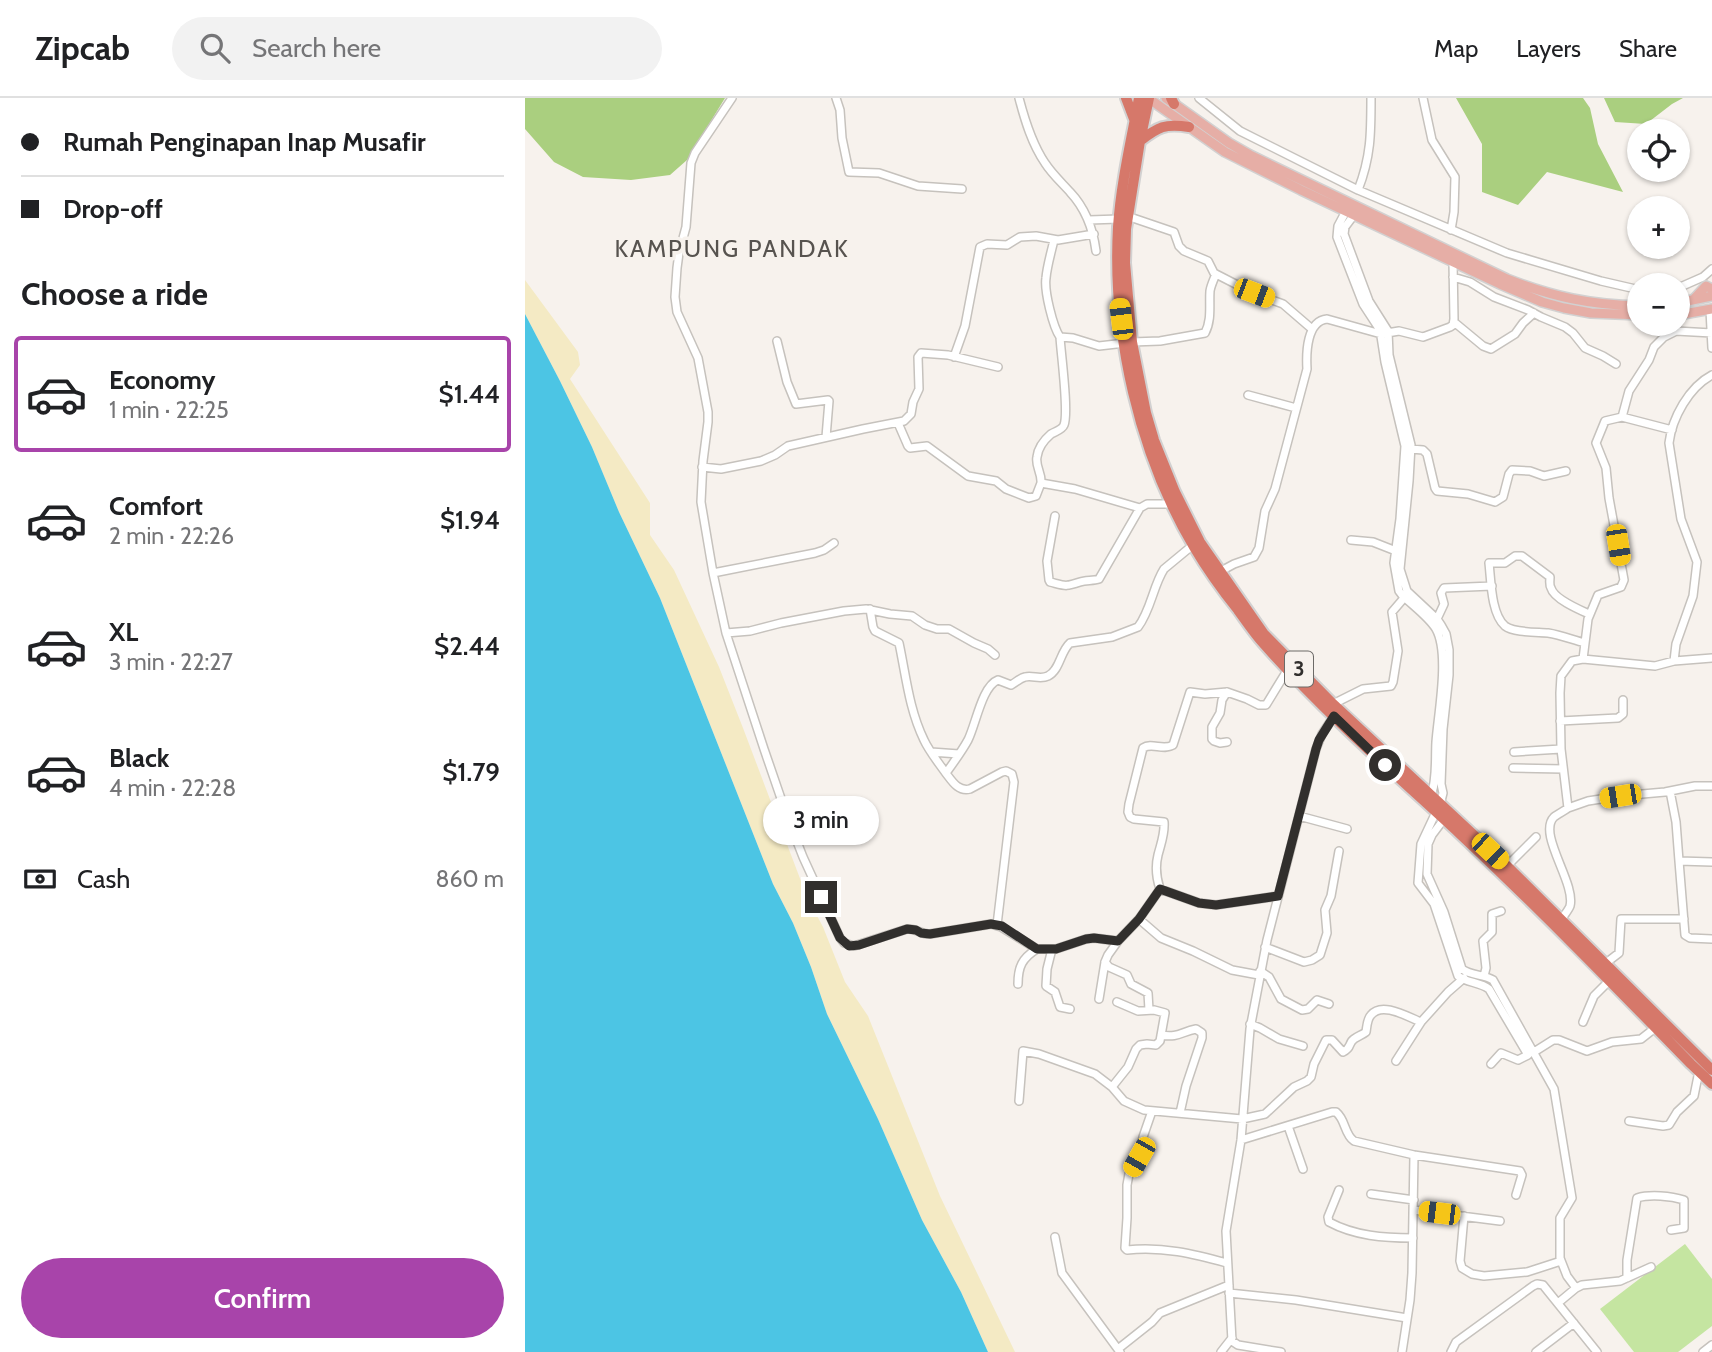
<!DOCTYPE html>
<html lang="en">
<head>
<meta charset="utf-8">
<style>
  body { margin:0; font-family:Cabin,sans-serif; background:#f2f2f2; color:#202124; height:100vh; display:flex; flex-direction:column; font-size:26px; white-space:nowrap }
  * { box-sizing:border-box; margin:0 }
  p { font-size:23px; color:#757577 }
  .icon { flex:none; width:38px; height:38px; fill:none; stroke:currentColor; stroke-width:2; stroke-linecap:round; stroke-linejoin:round }
  .map { position:relative; flex:1; overflow:hidden }
  .panel { display:flex; flex-direction:column; background:#fff; width:525px }
  .panel>* { flex:none }
  .banner { display:grid; align-content:center; height:154px; padding:0 21px; background:#fff }
  .controls { position:absolute; left:1102px; top:21px; display:grid; gap:14px }
  .controls a { display:grid; place-items:center; width:63px; height:63px; border-radius:50%; background:#fff; box-shadow:0 2px 5px #0004; font-size:35px }
  .end { position:absolute; width:32px; height:32px; margin:-16px; border:9px solid #312f2d; background:#fff; box-shadow:0 0 0 4px #fff }
  .from { border-radius:50% }
  .bubble { position:absolute; height:49px; border-radius:24px; background:#fff; box-shadow:0 2px 5px #0004; font-size:23px; font-weight:600; line-height:49px; text-align:center }
  .car { position:absolute; width:21px; height:42px; margin:-21px -10px; border-radius:9px; box-shadow:0 0 5px 2px #0007; background:linear-gradient(#f5c518 24%,#345 0 40%,#f5c518 0 76%,#345 0 86%,#f5c518 0) }
  .banner b { display:flex; align-items:center; gap:24px; height:66px; font-size:26px }
  .banner b+b { border-top:2px solid #e0e0e0 }
  .banner i { width:18px; height:18px; background:#202124 }
  ul { padding:0; list-style:none }
  li { display:flex; align-items:center; gap:21px; height:116px; margin:0 14px 10px; padding:0 7px; border:4px solid transparent; border-radius:7px }
  li div { flex:1 }
  li b { display:block; font-size:26px }
  li em { font-style:normal; font-weight:600 }
  li.active { border-color:#a844aa }
  li>.icon { width:63px; height:63px; stroke-width:1.5 }
  h2 { padding:0 21px; font-size:32px; line-height:84px }
  .pay { display:flex; align-items:center; gap:18px; height:77px; padding:0 21px; font-size:26px }
  .pay p { margin-inline-start:auto }
  .action { display:flex; gap:14px; margin-top:auto; padding:14px 21px }
  .action a { flex:1; height:80px; border-radius:42px; background:#a844aa; color:#fff; font-size:28px; font-weight:600; line-height:80px; text-align:center }
  header { display:flex; align-items:center; gap:42px; box-sizing:border-box; height:98px; padding:0 35px; background:#fff; border-bottom:2px solid #e0e0e0 }
  header strong { font-size:33px }
  nav { display:flex; gap:38px; margin-inline-start:auto; font-size:24px }
  .search { width:490px; height:63px; background:#f2f2f2; display:flex; align-items:center; gap:18px; box-sizing:border-box; padding:0 24px; border-radius:38px; color:#757577; font-size:26px }
  main { display:flex; flex:1; min-height:0 }
  .map>svg:first-child { display:block }
  .green { fill:#c5e5a1 }
  .forest { fill:#aacf7f }
  .sand { fill:#f4eac4 }
  .water { fill:#4cc5e4 }
  .lines { fill:none; stroke-linecap:round; stroke-linejoin:round }
  .minor-casing { stroke:#c6c2bd; stroke-width:10 }
  .major-casing { stroke:#d2d1d1; stroke-width:12 }
  .highway-casing { stroke:#d2d1d1; stroke-width:14 }
  .minor { stroke:#fff; stroke-width:7 }
  .major { stroke:#e6aea6; stroke-width:9 }
  .highway { stroke:#d6786a; stroke-width:10 }
  .route { stroke:#312f2d; stroke-width:9 }
  .labels { text-anchor:middle; stroke-width:7; stroke-linejoin:round; paint-order:stroke }
  .shield { fill:#f7f2ed; stroke:#6c6a67; stroke-width:2 }
  .shield-label { font-size:21px; font-weight:bold; fill:#312f2d }
  .neighbourhood-label { font-size:24px; letter-spacing:2px; fill:#57534f; stroke:#f7f2ed }
</style>
</head>
<body>
<header>
<strong>Zipcab</strong>
<div class="search"><svg class="icon" aria-label="search" viewBox="0 0 24 24"><circle cx="10" cy="10" r="6"/><path d="M15 15l6 6"/></svg>Search here</div>
<nav><a>Map</a><a>Layers</a><a>Share</a></nav>
</header>
<main>
<section class="panel">
<div class="banner">
<b><i class="from"></i>Rumah Penginapan Inap Musafir</b>
<b><i></i>Drop-off</b>
</div>
<h2>Choose a ride</h2>
<ul>
<li class="active"><svg class="icon" aria-label="car" viewBox="0 0 24 24"><path d="M5 17H2v-5l4-1 3-4h7l3 4 3 1v5h-3M9 17h6M6 11h13"/><circle cx="7" cy="17" r="2"/><circle cx="17" cy="17" r="2"/></svg><div><b>Economy</b><p>1 min · 22:25</p></div><em>$1.44</em></li>
<li><svg class="icon" aria-label="car" viewBox="0 0 24 24"><path d="M5 17H2v-5l4-1 3-4h7l3 4 3 1v5h-3M9 17h6M6 11h13"/><circle cx="7" cy="17" r="2"/><circle cx="17" cy="17" r="2"/></svg><div><b>Comfort</b><p>2 min · 22:26</p></div><em>$1.94</em></li>
<li><svg class="icon" aria-label="car" viewBox="0 0 24 24"><path d="M5 17H2v-5l4-1 3-4h7l3 4 3 1v5h-3M9 17h6M6 11h13"/><circle cx="7" cy="17" r="2"/><circle cx="17" cy="17" r="2"/></svg><div><b>XL</b><p>3 min · 22:27</p></div><em>$2.44</em></li>
<li><svg class="icon" aria-label="car" viewBox="0 0 24 24"><path d="M5 17H2v-5l4-1 3-4h7l3 4 3 1v5h-3M9 17h6M6 11h13"/><circle cx="7" cy="17" r="2"/><circle cx="17" cy="17" r="2"/></svg><div><b>Black</b><p>4 min · 22:28</p></div><em>$1.79</em></li>
</ul>
<div class="pay"><svg class="icon" aria-label="cash" viewBox="0 0 24 24"><path d="M3 7h18v10H3z"/><circle cx="12" cy="12" r="2"/></svg>Cash<p>860 m</p></div>
<div class="action"><a>Confirm</a></div>
</section>
<div class="map">
<svg width="1187" height="1254" viewBox="0 0 1187 1254">
  <rect width="100%" height="100%" fill="#f7f2ed"/>
  <!-- green -->
  <path class="green" d="M1160 1146 1187 1181V1228L1153 1254H1109L1075 1211Z"/>
  <!-- forest -->
  <path class="forest" d="M0 0H200L162 62 145 77 106 82 58 79 29 64 0 31Z
    M931 0H1058L1065 10 1073 46 1098 94 1022 74 993 107 957 94V46Z
    M1079 0H1158L1147 6 1121 26 1090 24Z"/>
  <!-- sand -->
  <path class="sand" d="M0 182 53 254 55 267 45 281 125 405V437L149 472 194 569 218 630 282 799 298 829 320 884 343 918 415 1098 490 1254H463L436 1194 397 1122 353 1021 302 916 286 869 268 825 248 786 135 500 94 414 67 349 35 283 0 216Z"/>
  <!-- water -->
  <path class="water" d="M0 216 35 283 67 349 94 414 135 500 248 786 268 825 286 869 302 916 353 1021 397 1122 436 1194 463 1254H0Z"/>
  <g class="lines">
    <defs>
      <path id="minor" d="M207 0 170 55 166 65 161 129 154 155 152 170 150 199 152 214 173 260 183 314V324L178 363 176 404 188 475 201 535 239 651 262 718 278 759 315 840 319 845 329 848 382 831C391 830 397 837 405 836L466 826 476 829 512 851H531L561 841 569 840 593 843
        M311 0 315 12 317 40 324 74 354 75 393 88 437 91
        M494 0C500 23 507 46 520 65 527 76 537 85 545 94 561 111 568 130 571 153
        M674 0 715 33 833 92 982 155 1076 183 1115 192
        M898 0 907 42 930 79 929 114 926 132
        M833 92C846 59 846 35 846 0
        M821 113 813 128 812 139 838 206 855 232 860 264 880 348 875 421 869 465 874 493 877 497C887 507 904 519 911 531 925 556 913 616 911 644 910 662 912 681 906 698
        M829 117 820 129 819 136 844 203 863 233 864 257 886 347 884 383 875 471 882 493 912 521 916 527 921 536 924 552V577L918 631 916 686 918 695 915 707
        M602 118 649 134 654 148 659 153 683 163 689 175 728 195 758 206 787 231
        M564 122 594 121
        M928 179 945 184 969 199 1003 212 1016 219 1040 229 1048 235 1060 250 1078 258 1091 266
        M1153 190 1178 179 1187 171
        M1185 212 1187 250
        M929 224 958 248 966 251 990 236 998 225 1009 215
        M535 239 548 240 574 248 600 245
        M252 243 262 284 271 306 303 302 304 303 301 339
        M607 244 635 243 680 235C687 222 684 207 685 193 686 187 689 181 691 176
        M429 259 440 228 455 149 462 146 482 147 495 139 511 138 533 142 569 136
        M723 297 771 310
        M1097 319 1147 332
        M373 325 383 348 385 350 402 348 443 378 471 383 481 391 504 400 511 398 516 385 550 391 615 410 622 406H647
        M886 351 898 352 902 356 910 390 912 393 943 396 970 404 978 399 984 376 987 372 1005 373 1019 378 1041 373
        M177 369 196 371 236 363 250 357 263 348 338 331 379 323 386 316 388 304 394 291 393 259 396 255 423 257 473 269
        M516 385C517 375 510 368 512 359 513 350 519 342 526 336 531 333 537 332 539 327 544 314 536 256 535 239 528 229 519 193 521 180 522 168 526 155 529 142
        M530 418 522 463 524 482 525 484C541 488 540 489 555 484 561 482 568 483 574 481L615 410
        M826 442 848 444 871 453
        M696 473 709 466 729 459 734 450 740 413 750 391 782 271C781 254 782 223 802 221L856 236 874 233 898 239 925 229 928 227 929 221 928 164
        M188 475 290 455 299 452 309 445
        M345 511 348 529 350 533 374 545C381 578 384 611 399 642 404 653 413 664 420 674 427 683 433 694 445 691L477 674 481 673 487 676 489 684 472 827
        M912 521 919 506 916 495 919 490 967 488
        M201 535 225 533 256 525 319 513 341 511 365 516 387 518 400 527 412 531H424L449 545 463 551 470 557
        M1060 545C1048 542 1036 537 1023 535 1012 534 989 535 980 528 966 516 966 482 964 465H980L990 458H997L1025 479C1025 483 1024 487 1026 490 1029 501 1055 512 1064 516
        M1058 561 1130 568 1149 563 1187 560
        M1149 563 1151 546 1168 498 1172 464 1156 421 1144 345C1147 320 1164 289 1187 277
        M702 594 697 602 695 615 687 629V641L689 643 695 645 702 644
        M808 606 838 591 866 588 868 584 873 553 867 514 879 500
        M1035 623 1093 620 1098 616V602
        M406 654 434 656
        M989 654 1036 651
        M988 670 1038 671
        M421 675C429 664 437 653 443 642 451 626 457 588 473 582L486 587C490 585 495 580 500 579 508 577 515 582 523 578 535 572 535 554 545 545L587 539 613 529C626 512 628 488 639 471L668 447
        M1145 693 1151 724 1154 763 1187 764
        M1043 710 1063 703 1095 698 1140 694 1170 688H1187
        M911 714 896 746 893 785 909 806 933 878C942 885 955 884 964 891L1003 957 993 962 976 955 966 966
        M774 718 822 731
        M919 721 907 737 903 746 902 776 919 814 937 871C946 878 959 876 968 882L1029 991 1047 1100 1035 1120V1160L1042 1178 1051 1190
        M1154 763 1160 837 1165 840 1187 841
        M982 768 1011 739
        M635 791C631 779 630 769 633 757 636 745 640 736 639 724L609 721 605 719 603 714 604 706 618 650C627 644 638 653 648 647L665 594 680 596 702 594 722 601 734 607H741L763 571
        M614 821 636 840 668 853 707 872 734 877
        M1036 822C1039 817 1043 813 1045 808 1051 785 1012 736 1029 719 1033 716 1039 713 1043 710L1036 651 1035 595 1036 578 1047 563 1058 561 1063 521 1073 497 1096 489 1099 482 1084 400 1081 370 1071 345 1080 323 1097 319 1104 293 1124 262 1129 249 1139 239 1151 233 1187 235
        M740 849 779 864 787 862 795 857 802 835 800 812 806 798 814 753
        M527 851 522 871 521 888 530 894 535 909 545 911
        M580 864 584 869 602 877 606 886 623 895 624 912
        M1081 865 1094 855 1096 821H1159
        M735 873 744 879 756 901 777 912 783 911 792 902 804 906
        M959 878 961 870 958 843 967 834V816L976 813
        M493 886C493 869 497 860 512 851
        M574 901 580 864 583 857 593 843 614 821 635 791 674 805 691 807 753 798
        M1058 924 1069 898 1084 883
        M725 926 735 930 754 941 778 948
        M636 937C653 940 656 934 671 931L677 935V940L661 988 655 1015
        M1009 954 1028 942H1034L1062 953 1087 944 1116 941 1130 930
        M871 963 896 924 923 894 939 880
        M587 989 603 969 611 951 615 947 622 946 631 947 635 943 640 915 629 912 613 913 592 904
        M494 1003 498 953 514 956 570 976 587 989 599 1003 619 1012 717 1021 740 1016 769 989 782 983 786 979 789 966 801 942H807L818 954C827 950 823 945 829 941 833 938 837 937 841 934 842 928 842 921 846 917 857 903 883 919 896 924
        M627 1013 618 1039 614 1059 604 1076 602 1087V1120L600 1150 602 1152C637 1148 669 1156 702 1165
        M1104 1023 1138 1028 1144 1027 1152 1014 1169 998 1174 973
        M763 1028 778 1071
        M716 1042 807 1014H811C821 1022 819 1036 829 1043L889 1057 995 1073 997 1077 991 1097
        M814 1092 803 1119 804 1124C830 1138 859 1140 888 1140
        M846 1096 889 1102
        M889 1112 975 1123
        M939 1118 935 1163 937 1170 947 1176 959 1178 1002 1174 1036 1163
        M530 1139 537 1175 595 1254
        M1102 1180V1162L1112 1100C1125 1096 1146 1098 1159 1102V1130L1146 1132
        M704 1195 771 1202 882 1220
        M1033 1205 1051 1190 1057 1187 1095 1183 1126 1169
        M593 1251 627 1224 635 1215 704 1187
        M696 1254 707 1240
        M756 1254 713 1247 707 1243 701 1133 716 1042 725 931 742 842 791 651 797 636 809 618
        M877 1254 885 1202 887 1175 889 1057
        M926 1254 931 1244 1008 1188 1012 1186 1018 1187 1072 1254
        M1011 1254 1049 1225
        M1178 1254 1187 1247"/>
      <path id="major" d="M623 0 700 54 776 92 975 186 1017 204 1039 210 1066 215 1115 217
        M641 0 704 45 725 57 982 181C1028 199 1066 207 1115 208
        M1169 201 1181 188 1187 191
        M1153 205 1187 198
        M1153 217 1187 211"/>
      <path id="highway" d="M601 0 609 21
        M614 0C606 43 596 85 593 129 587 237 614 356 669 449 682 471 697 492 713 512 721 523 729 535 738 545 798 613 868 674 934 735 1014 810 1090 888 1166 966L1187 986
        M624 0 615 43 601 131 600 165 607 244 621 315 629 342 650 394 675 444 739 536 808 606 982 768 1187 972
        M646 0 649 6
        M615 43C633 29 640 25 664 29"/>
    </defs>
    <!-- minor casing -->
    <use href="#minor" class="minor-casing"/>
    <!-- major casing -->
    <use href="#major" class="major-casing"/>
    <!-- highway casing -->
    <use href="#highway" class="highway-casing"/>
    <!-- minor -->
    <use href="#minor" class="minor"/>
    <!-- major -->
    <use href="#major" class="major"/>
    <!-- highway -->
    <use href="#highway" class="highway"/>
  </g>
  <g class="lines">
    <!-- route -->
    <path class="route" d="M296 799 315 840 324 848 334 847 382 831 391 832 396 835 405 836 466 826 477 828 512 851H531L561 841 569 840 593 843 614 821 635 791 674 805 691 807 753 798 791 651 794 642 809 618 860 667"/>
  </g>
  <g class="labels">
    <!-- shield labels -->
    <rect class="shield" x="760" y="553.5" width="28" height="35" rx="5"/>
    <g class="shield-label">
      <text x="774" y="578">3</text>
    </g>
    <!-- neighbourhood labels -->
    <g class="neighbourhood-label">
      <text x="207" y="159">KAMPUNG PANDAK</text>
    </g>
  </g>
</svg>
<div class="controls">
<a><svg class="icon" aria-label="locate" viewBox="0 0 24 24"><circle cx="12" cy="12" r="6"/><path d="M12 2v4M12 18v4M2 12h4M18 12h4"/></svg></a>
<a>+</a>
<a>−</a>
</div>
<i class="end from" style="left:860px;top:667px"></i>
<i class="end" style="left:296px;top:799px"></i>
<div class="bubble" style="left:238px;top:698px;width:116px">3 min</div>
<i class="car" style="left:729px;top:195px;rotate:111deg"></i>
<i class="car" style="left:596px;top:221px;rotate:353deg"></i>
<i class="car" style="left:1093px;top:447px;rotate:171deg"></i>
<i class="car" style="left:1095px;top:698px;rotate:261deg"></i>
<i class="car" style="left:965px;top:753px;rotate:133deg"></i>
<i class="car" style="left:614px;top:1059px;rotate:210deg"></i>
<i class="car" style="left:914px;top:1115px;rotate:277deg"></i>
</div>
</main>
</body>
</html>
